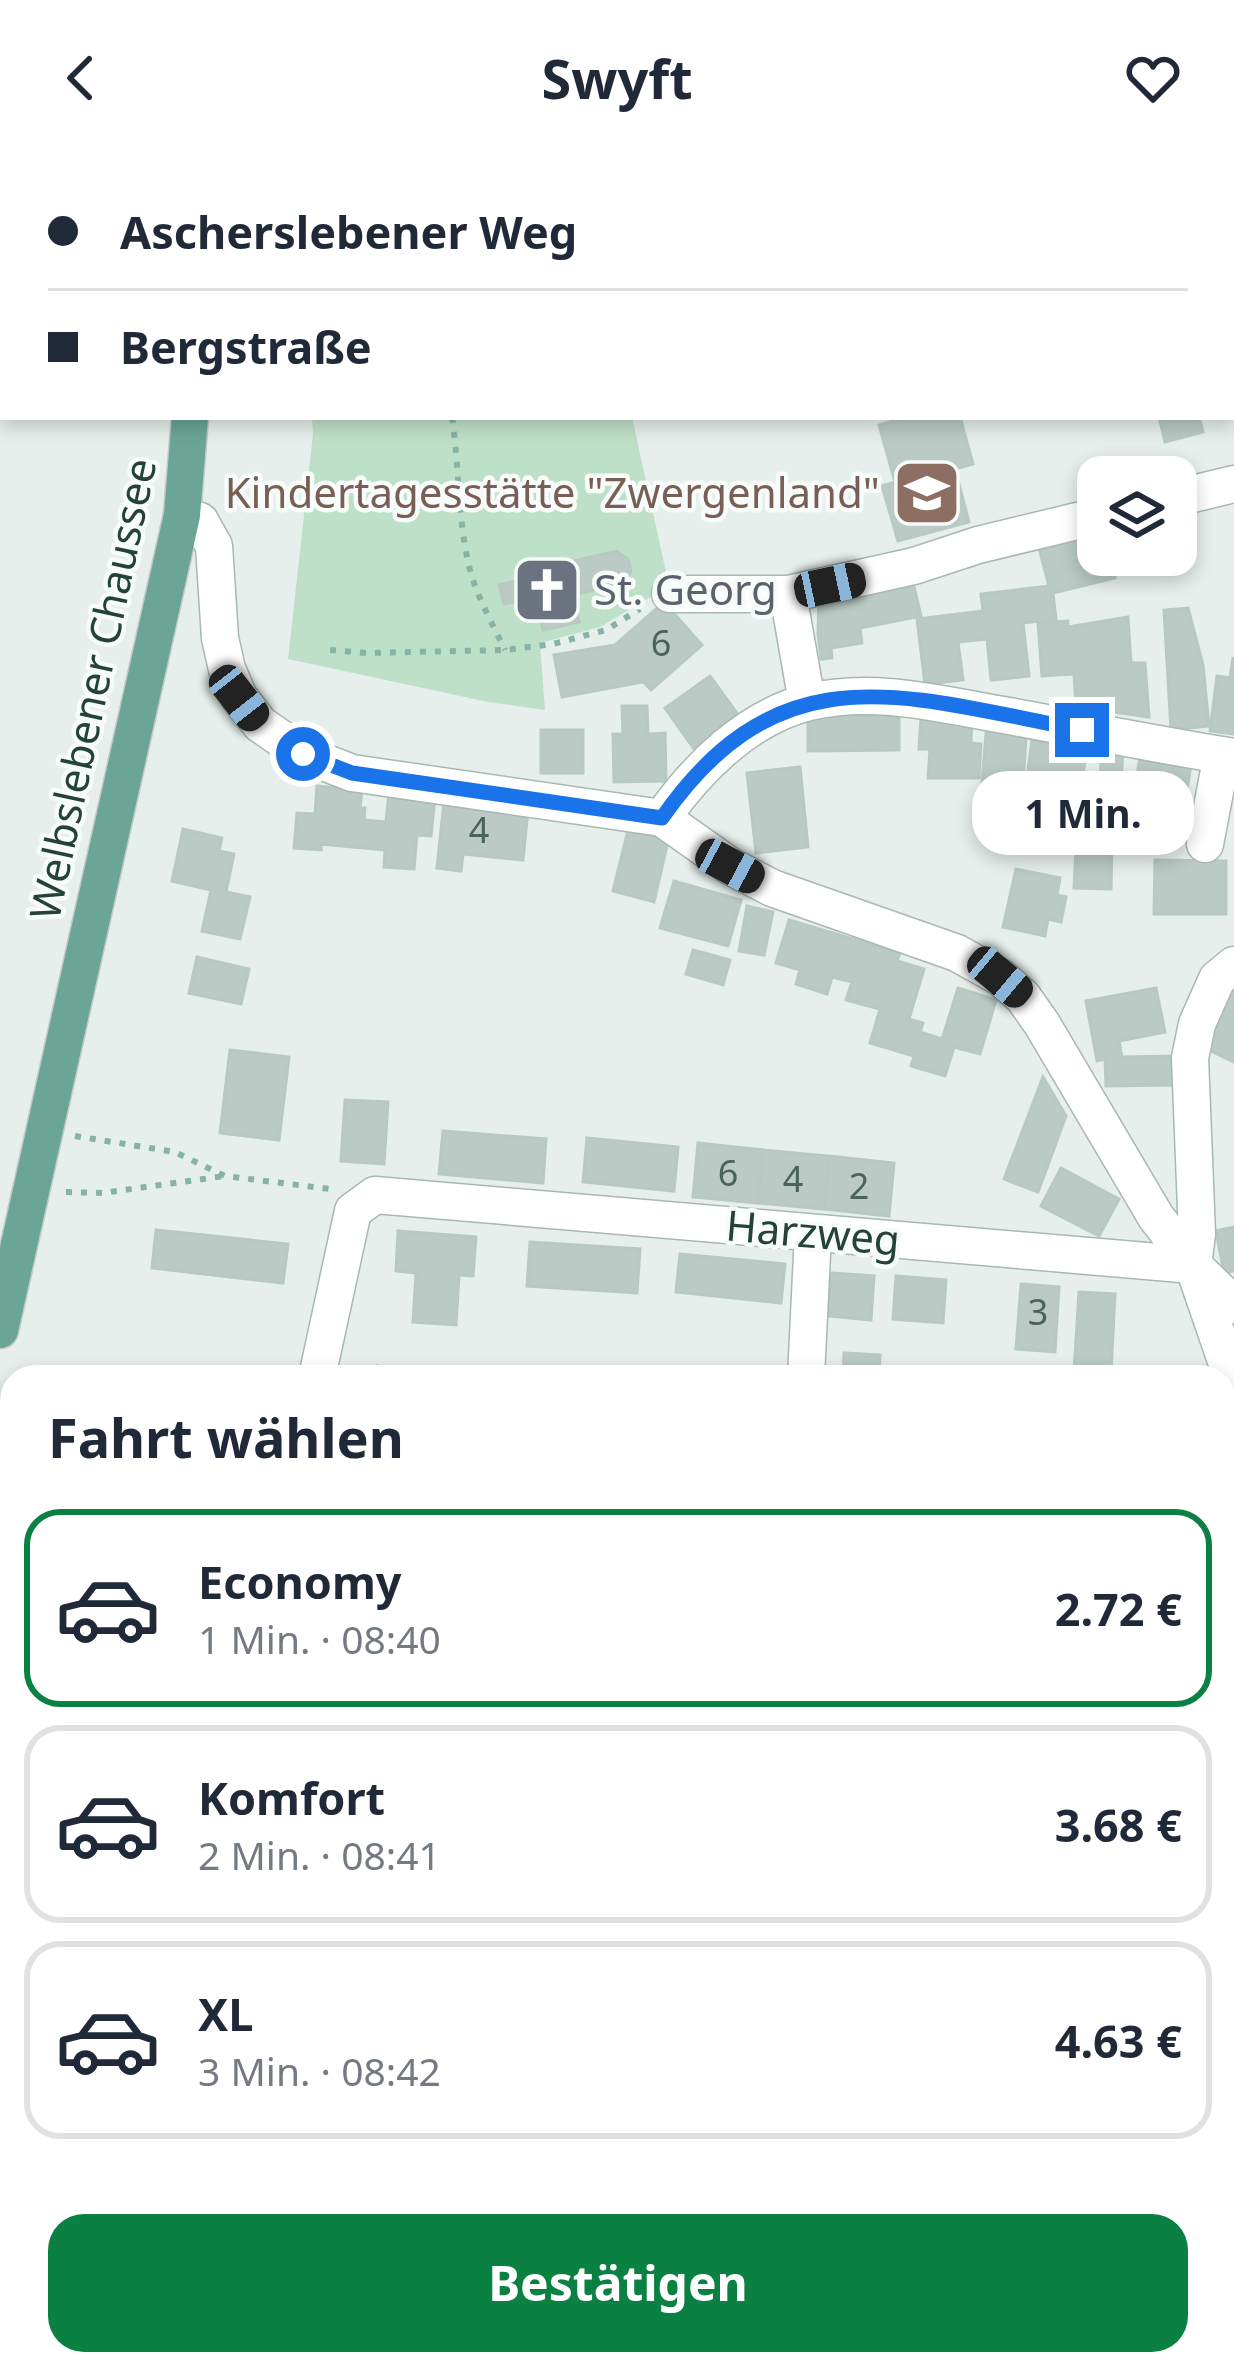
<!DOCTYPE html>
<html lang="de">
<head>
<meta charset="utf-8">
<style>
  body { margin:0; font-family:"Noto Sans",sans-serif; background:#f6f6f7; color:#1f2937; height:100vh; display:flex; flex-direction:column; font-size:45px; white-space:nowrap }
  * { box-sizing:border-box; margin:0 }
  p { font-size:39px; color:#747a83 }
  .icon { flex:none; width:66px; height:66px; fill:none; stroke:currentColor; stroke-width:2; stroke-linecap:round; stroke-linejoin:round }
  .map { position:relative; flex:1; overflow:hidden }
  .side { position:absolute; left:0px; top:1209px; width:1236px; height:1011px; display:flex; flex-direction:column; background:#fff; border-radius:36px 36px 0 0; box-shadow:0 6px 18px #0003 }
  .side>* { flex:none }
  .guide { position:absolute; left:0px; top:0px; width:1236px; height:264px; box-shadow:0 6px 18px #0003; display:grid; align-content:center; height:264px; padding:0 48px; background:#fff }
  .tools { position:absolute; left:1077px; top:300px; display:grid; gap:24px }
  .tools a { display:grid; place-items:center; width:120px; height:120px; border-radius:24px; background:#fff; box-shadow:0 6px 18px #0003; font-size:60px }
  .end { position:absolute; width:54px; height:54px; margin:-27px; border:15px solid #1a73e8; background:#fff; box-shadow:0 0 0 6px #fff }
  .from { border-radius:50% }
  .bubble { position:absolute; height:84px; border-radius:36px; background:#fff; box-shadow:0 6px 18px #0003; font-size:39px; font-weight:700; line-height:84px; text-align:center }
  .car { position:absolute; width:36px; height:72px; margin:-36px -18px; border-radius:15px; box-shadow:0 0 9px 3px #0007; background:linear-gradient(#222 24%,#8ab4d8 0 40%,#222 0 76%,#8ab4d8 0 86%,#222 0) }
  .guide b { display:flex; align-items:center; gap:42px; height:114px; font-size:45px }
  .guide b+b { border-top:3px solid #e0e1e3 }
  .guide i { width:30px; height:30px; background:#1f2937 }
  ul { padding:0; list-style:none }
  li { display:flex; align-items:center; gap:36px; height:198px; margin:0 24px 18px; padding:0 24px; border:6px solid #e0e1e3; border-radius:36px }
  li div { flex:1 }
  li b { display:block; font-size:45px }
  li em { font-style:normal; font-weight:700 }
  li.active { border-color:#0b8043 }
  li>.icon { width:108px; height:108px; stroke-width:1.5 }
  h2 { padding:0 48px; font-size:54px; line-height:144px }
  .button { display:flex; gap:24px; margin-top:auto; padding:24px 48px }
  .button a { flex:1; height:138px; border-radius:36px; background:#0b8043; color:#fff; font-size:48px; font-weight:700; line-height:138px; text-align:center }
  header { display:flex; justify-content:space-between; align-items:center; height:156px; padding:0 48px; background:#fff; font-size:54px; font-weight:700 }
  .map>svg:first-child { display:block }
  .green { fill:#bfe0c8 }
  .building { fill:#bbcac4; stroke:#b8c9c2; stroke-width:3 }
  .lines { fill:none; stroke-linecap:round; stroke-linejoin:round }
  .minor-casing { stroke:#a8b8b2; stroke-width:39 }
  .major-casing { stroke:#c2cac8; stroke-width:39 }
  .path { stroke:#86b3a5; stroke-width:6; stroke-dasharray:6 9; stroke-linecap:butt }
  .minor { stroke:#fff; stroke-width:36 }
  .major { stroke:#6aa596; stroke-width:36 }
  .route { stroke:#1a73e8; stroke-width:15 }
  .labels { text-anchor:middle; stroke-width:9; stroke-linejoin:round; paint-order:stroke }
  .number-label { font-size:36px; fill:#4a645c }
  .education-label { font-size:42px; fill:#785e54; stroke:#f7fbf9; text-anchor:end }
  .worship-label { font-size:42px; fill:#5b616d; stroke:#f7fbf9; text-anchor:start }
  .street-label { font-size:42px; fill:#24423a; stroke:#f7fbf9 }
</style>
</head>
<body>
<header><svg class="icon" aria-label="back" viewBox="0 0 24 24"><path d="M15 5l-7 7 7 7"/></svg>Swyft<svg class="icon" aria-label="heart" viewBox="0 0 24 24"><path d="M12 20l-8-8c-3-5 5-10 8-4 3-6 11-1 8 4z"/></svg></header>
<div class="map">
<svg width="1234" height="2218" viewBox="0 0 1234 2218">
  <rect width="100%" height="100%" fill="#e6efeb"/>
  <!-- green -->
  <path class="green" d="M312 261H632L669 430 600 471 540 487 545 554 488 546 288 503 313 278Z"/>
  <!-- building -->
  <path class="building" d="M906 261H960L973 308 955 313 969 366 898 385 882 330 895 326 879 269Z
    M1159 261H1199L1203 276 1165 286Z
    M1098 378V399H1110L1115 422 1053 437 1056 463 1023 467 1029 520 991 524 987 483 958 486 963 524 925 528 917 463 983 455 981 438 1049 430 1039 392Z
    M616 395 628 403 631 416 623 427 573 439 579 466 543 474 537 446 523 449 522 444 504 448 499 429 517 425 516 419Z
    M912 422 921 460 860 472 862 487 831 492 832 502 821 503 818 478 819 441Z
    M664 446 702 489 651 534 641 523 642 526 562 541 554 499 615 489Z
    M1188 452 1203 509 1209 570 1171 574 1164 454Z
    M1128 461 1131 507H1145L1149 561 1076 551 1074 518 1042 520 1038 467 1068 465V471Z
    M1233 501 1234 578 1210 575 1217 520 1230 522Z
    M710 520 739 560 694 593 665 552Z
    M622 550H647L648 578 665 577 666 625 614 626 613 578H623Z
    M808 560H899V594L808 595Z
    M921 561 972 563 971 587 981 588 979 622H928L930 593H919Z
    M987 566 1027 569 1022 640 992 638 993 628 982 626Z
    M541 574H583V617H541Z
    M1032 584 1087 591 1079 647 1064 645 1063 650 1024 644Z
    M1102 592 1123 593 1121 627 1100 625Z
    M1140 601 1191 609 1185 645 1134 636Z
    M800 611 808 691 756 697 747 617Z
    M317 630 362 634 360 652H365L364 664 386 666 389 636 435 641 431 680 417 679 414 713 384 711 385 694 321 688V694L294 692 297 657 315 658Z
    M444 646 528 654 523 704 463 698 461 715 437 712Z
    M1084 646 1113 647 1111 733 1074 732 1077 669 1083 670Z
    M183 673 222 682 219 695 234 698 226 736 250 741 240 783 202 775 211 734 172 725Z
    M628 674 668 685 654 746 613 735Z
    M1155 704 1226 705V758H1154Z
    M1016 713 1060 722 1057 739 1066 741 1061 766 1048 763 1045 780 1003 771Z
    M674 725 741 744 728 790 660 772Z
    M747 750 773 756 764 799 739 795Z
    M789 764 900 797 897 805 924 813 909 863 923 867 920 876 942 883 958 832 996 844 980 898 954 891 945 920 911 910 914 900 870 887 880 853 846 844 852 826 832 821 827 838 796 828 800 814 776 807Z
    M693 794 730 804 723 829 686 818Z
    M197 801 249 813 241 848 189 837Z
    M1234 829V906L1205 892Z
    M1156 832 1165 876 1119 885 1122 901 1177 900V929L1106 930 1105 903 1097 905 1086 845Z
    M230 894 289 901 279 984 220 977Z
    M1043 921 1066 960 1038 1036 1004 1023Z
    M345 944 388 946 384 1008 341 1005Z
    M443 975 546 983 543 1027 439 1018Z
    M587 982 678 991 674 1035 583 1026Z
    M698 987 763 994 758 1047 693 1041Z
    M763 994 829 1000 824 1053 758 1047Z
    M829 1000 894 1007 889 1060 824 1053Z
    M1061 1012 1119 1043 1099 1080 1041 1050Z
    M1234 1071V1115L1224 1117 1216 1075Z
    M156 1074 288 1088 283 1127 152 1112Z
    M398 1075 476 1081 473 1120 459 1119 456 1169 413 1166 416 1117 396 1115Z
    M530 1086 640 1093 637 1137 527 1130Z
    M680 1098 785 1108 781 1147 676 1136Z
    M832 1117 874 1120 871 1164 828 1160Z
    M896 1120 946 1124 943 1167 893 1163Z
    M1021 1128 1059 1131 1055 1196 1016 1193Z
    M1079 1136 1115 1138 1111 1217 1074 1215Z
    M844 1197 880 1199 879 1218 942 1221H826H843Z
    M377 1210 424 1221H375Z
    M1167 1212H1207V1221H1167Z
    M12 1770V1830L0 1827Z
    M0 2139 12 2140 13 2218H0Z
    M51 2208H140L139 2218 51 2211Z
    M179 2208H221L220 2218H179Z
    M256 2208H314V2217L255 2212Z
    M382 2208H425L424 2218H381Z
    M514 2208H587L586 2218H513Z
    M623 2208H682L703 2210 702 2218H622Z"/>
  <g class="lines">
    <defs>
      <path id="minor" d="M1176 342 1234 328
        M182 359 200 365 214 390 220 482 227 513 239 541 260 568 303 598 352 617 662 662 730 710 772 732 957 797 1000 821 1023 841 1042 868 1156 1061 1193 1109 1234 1228
        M670 438H788L914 410 978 389 1098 360
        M788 438 807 546
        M662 662C697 612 748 561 809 546 874 530 944 549 1009 560 1084 574 1159 589 1234 601
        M1205 688 1222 599
        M1193 1109 1197 1078 1190 902 1197 868 1217 823 1234 809
        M317 1221 353 1055 375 1039 1193 1109 1234 1149
        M806 1221 813 1078
        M1224 1506 1234 1232
        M1224 1733 1234 1760
        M1234 1960 1225 2003 1224 2029 1234 2154
        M0 2080 12 2082
        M1234 2210V2214
        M766 2218 767 2208"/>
      <path id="major" d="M179 0V3
        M0 1174 182 359 190 261"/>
    </defs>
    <!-- minor casing -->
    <use href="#minor" class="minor-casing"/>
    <!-- major casing -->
    <use href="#major" class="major-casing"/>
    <!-- path -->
    <path class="path" d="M452 261C460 313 457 374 473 424 481 448 494 471 505 494
      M330 494 366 497 505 494 553 488 606 474 640 453
      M75 980 175 996 225 1020 330 1033
      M66 1036 102 1037 225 1020"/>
    <!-- minor -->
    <use href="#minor" class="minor"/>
    <!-- major -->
    <use href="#major" class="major"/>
  </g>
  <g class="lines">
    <!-- route -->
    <path class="route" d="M303 598 352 617 662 662C781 491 907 541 1082 574"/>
  </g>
  <!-- icons -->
  <defs>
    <symbol id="school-square" viewBox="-11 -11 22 22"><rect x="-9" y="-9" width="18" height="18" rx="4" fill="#8d6e63" stroke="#f7fbf9"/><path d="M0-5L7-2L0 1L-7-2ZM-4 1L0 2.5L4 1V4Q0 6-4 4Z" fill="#fff"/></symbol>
    <symbol id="church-square" viewBox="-11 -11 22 22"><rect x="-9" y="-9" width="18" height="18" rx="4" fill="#6b7280" stroke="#f7fbf9"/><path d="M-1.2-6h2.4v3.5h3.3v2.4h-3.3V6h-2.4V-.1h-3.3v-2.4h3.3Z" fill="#fff"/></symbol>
  </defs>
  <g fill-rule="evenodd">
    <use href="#school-square" x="889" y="299" width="76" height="76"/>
    <use href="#church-square" x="509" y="396" width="76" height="76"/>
  </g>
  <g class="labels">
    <!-- number labels -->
    <g class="number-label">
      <text x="661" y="500">6</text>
      <text x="479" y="687">4</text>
      <text x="728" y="1030">6</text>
      <text x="793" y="1036">4</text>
      <text x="859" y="1043">2</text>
      <text x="1038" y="1169">3</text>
    </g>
    <!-- education labels -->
    <g class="education-label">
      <text x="880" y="352">Kindertagesstätte "Zwergenland"</text>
    </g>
    <!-- worship labels -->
    <g class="worship-label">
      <text x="594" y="449">St. Georg</text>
    </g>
    <!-- street labels -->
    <g class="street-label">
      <text transform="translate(93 533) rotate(-78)" y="15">Welbslebener Chaussee</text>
      <text transform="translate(813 1077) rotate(5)" y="15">Harzweg</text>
    </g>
  </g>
</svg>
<div class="tools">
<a><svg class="icon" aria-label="layers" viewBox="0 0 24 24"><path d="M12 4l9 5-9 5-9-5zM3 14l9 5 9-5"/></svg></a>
</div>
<i class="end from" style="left:303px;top:598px"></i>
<i class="end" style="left:1082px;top:574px"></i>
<div class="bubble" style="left:972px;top:615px;width:222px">1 Min.</div>
<i class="car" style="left:830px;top:429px;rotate:78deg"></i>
<i class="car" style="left:239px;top:542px;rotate:142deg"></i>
<i class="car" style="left:730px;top:710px;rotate:118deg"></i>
<i class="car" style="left:1000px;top:821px;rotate:130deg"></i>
<div class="guide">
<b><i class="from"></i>Ascherslebener Weg</b>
<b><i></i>Bergstraße</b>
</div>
<section class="side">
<h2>Fahrt wählen</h2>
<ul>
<li class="active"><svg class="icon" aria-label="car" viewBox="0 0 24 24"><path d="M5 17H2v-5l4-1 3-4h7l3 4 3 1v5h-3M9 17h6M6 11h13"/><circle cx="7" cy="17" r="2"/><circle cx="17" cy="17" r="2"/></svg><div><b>Economy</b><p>1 Min. · 08:40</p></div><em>2.72 €</em></li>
<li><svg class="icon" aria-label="car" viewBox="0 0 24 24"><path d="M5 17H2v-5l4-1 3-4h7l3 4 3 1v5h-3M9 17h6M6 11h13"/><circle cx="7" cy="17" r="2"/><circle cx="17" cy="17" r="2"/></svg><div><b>Komfort</b><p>2 Min. · 08:41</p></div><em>3.68 €</em></li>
<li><svg class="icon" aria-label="car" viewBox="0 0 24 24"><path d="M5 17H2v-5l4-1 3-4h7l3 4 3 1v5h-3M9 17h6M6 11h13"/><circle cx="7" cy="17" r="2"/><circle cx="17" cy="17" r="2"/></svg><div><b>XL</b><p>3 Min. · 08:42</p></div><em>4.63 €</em></li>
</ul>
<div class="button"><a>Bestätigen</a></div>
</section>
</div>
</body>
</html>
